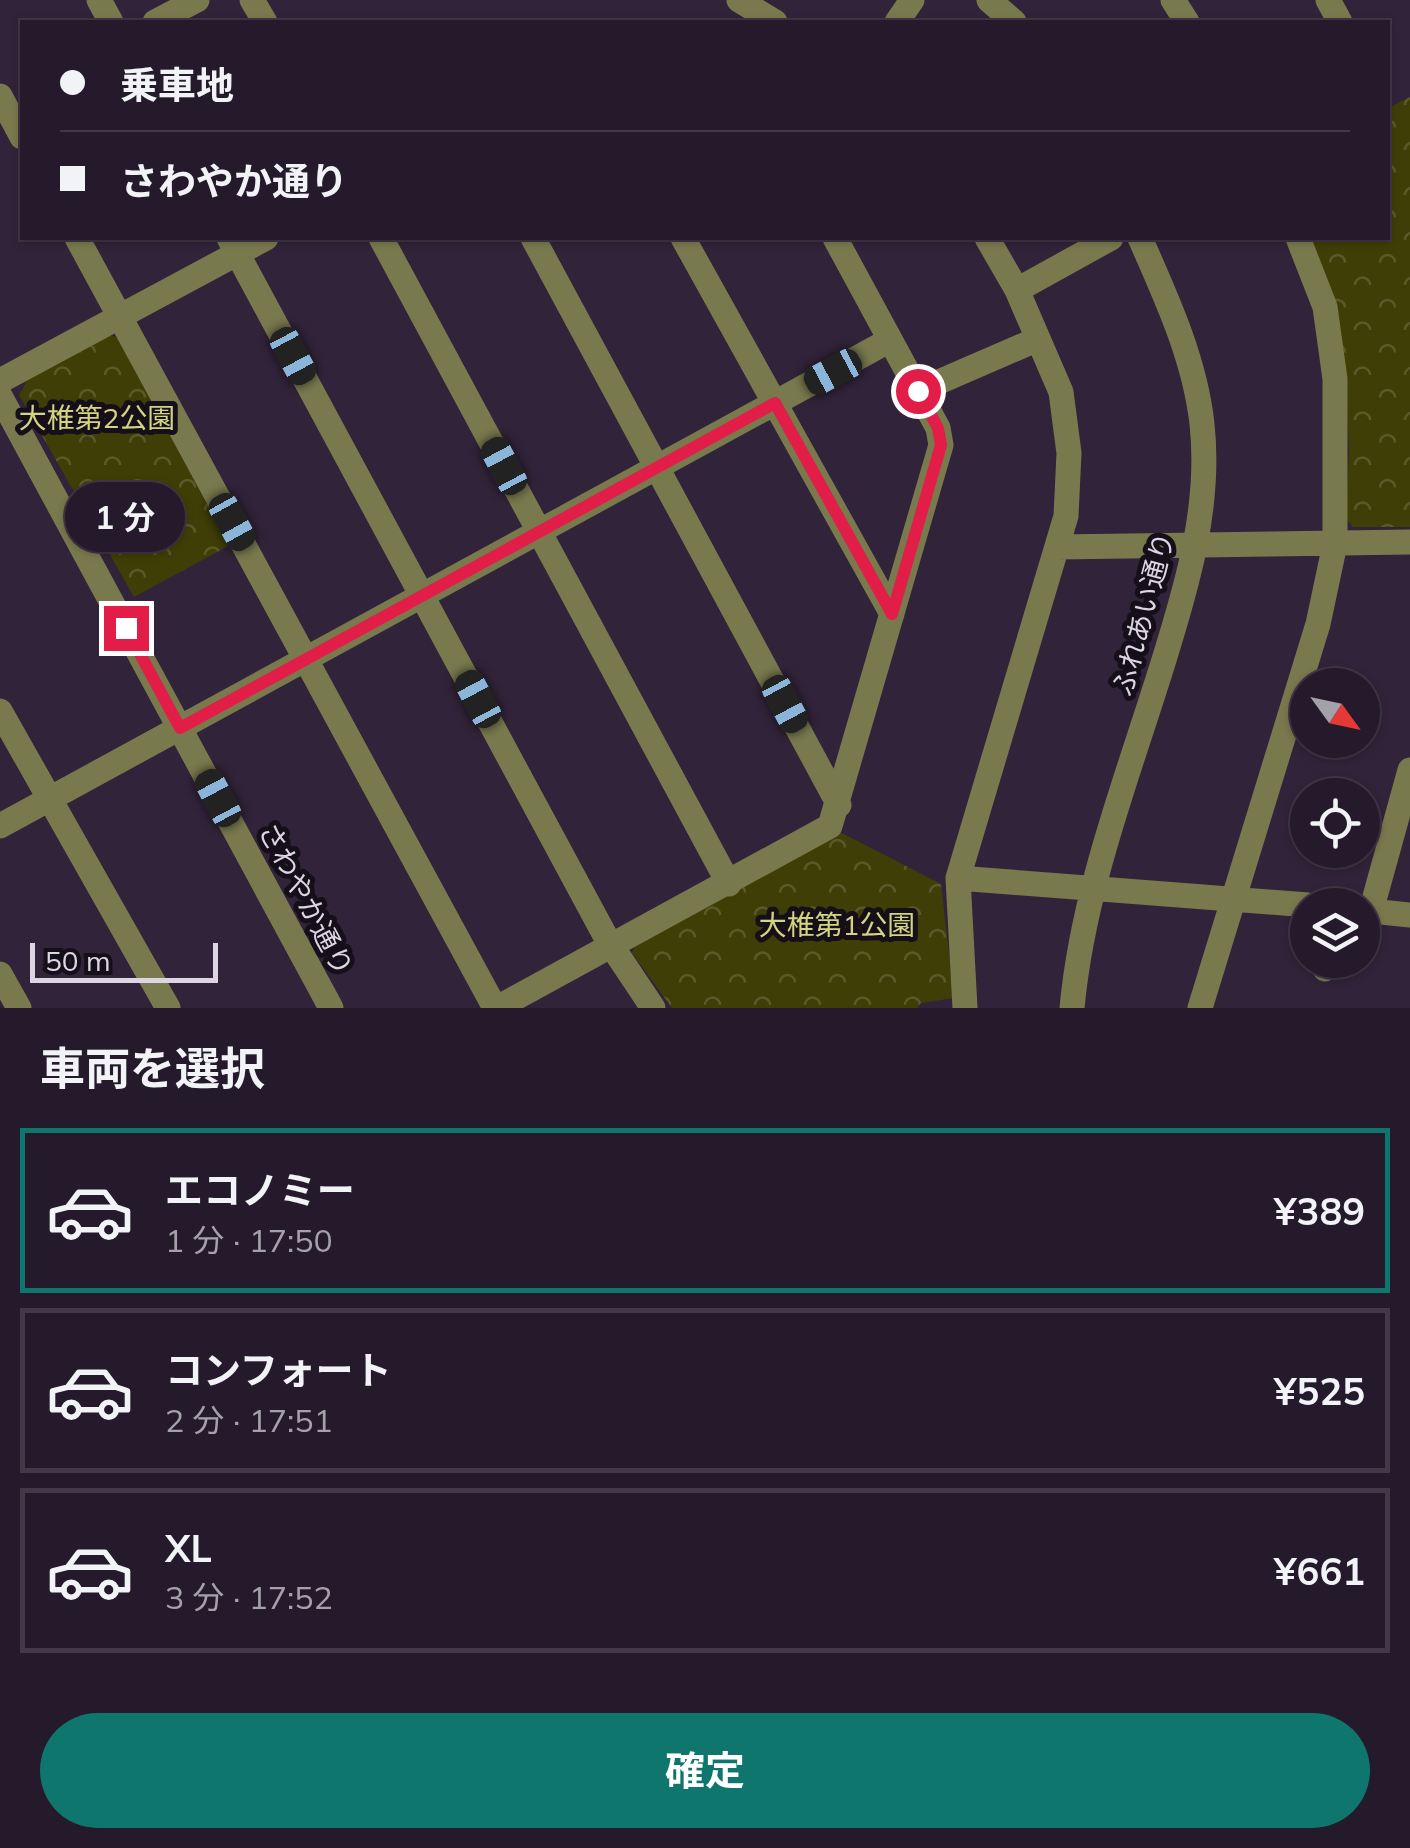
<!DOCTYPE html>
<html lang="ja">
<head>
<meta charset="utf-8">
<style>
  body { margin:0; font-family:Mulish,"Noto Sans JP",sans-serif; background:#2d2333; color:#f1f3f6; height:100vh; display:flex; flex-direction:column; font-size:38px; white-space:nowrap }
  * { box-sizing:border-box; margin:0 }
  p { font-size:32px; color:#a3a1a9 }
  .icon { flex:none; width:55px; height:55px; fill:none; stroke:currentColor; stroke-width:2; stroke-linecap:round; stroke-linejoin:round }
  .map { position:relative; height:1008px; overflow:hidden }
  .panel { display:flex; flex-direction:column; background:#251a2b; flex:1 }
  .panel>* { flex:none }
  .banner { position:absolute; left:20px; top:20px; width:1370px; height:220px; border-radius:0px; box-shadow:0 2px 8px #0004,0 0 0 2px #423847; display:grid; align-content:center; height:220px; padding:0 40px; background:#251a2b }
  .needle { width:65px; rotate:123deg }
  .fabs { position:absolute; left:1290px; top:668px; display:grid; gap:20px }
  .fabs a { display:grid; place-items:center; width:90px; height:90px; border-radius:50%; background:#251a2b; box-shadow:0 2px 8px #0004,0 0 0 2px #423847; font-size:50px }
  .scale { position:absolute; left:30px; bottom:25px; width:188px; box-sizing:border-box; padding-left:10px; border:5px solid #ded5e4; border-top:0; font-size:28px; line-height:35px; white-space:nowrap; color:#ded5e4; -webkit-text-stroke:8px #150f19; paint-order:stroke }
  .end { position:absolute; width:45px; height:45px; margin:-22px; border:12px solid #e11d48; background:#fff; box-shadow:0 0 0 5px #fff }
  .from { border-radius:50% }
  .bubble { position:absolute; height:70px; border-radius:35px; background:#251a2b; box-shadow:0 2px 8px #0004,0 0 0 2px #423847; font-size:32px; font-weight:700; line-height:70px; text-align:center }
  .car { position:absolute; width:30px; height:60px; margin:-30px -15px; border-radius:12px; box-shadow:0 0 8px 2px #0007; background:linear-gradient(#222 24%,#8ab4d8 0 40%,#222 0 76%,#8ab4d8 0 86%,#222 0) }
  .banner b { display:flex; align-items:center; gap:35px; height:95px; font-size:38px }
  .banner b+b { border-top:2px solid #423847 }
  .banner i { width:25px; height:25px; background:#f1f3f6 }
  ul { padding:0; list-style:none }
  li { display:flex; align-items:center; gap:30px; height:165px; margin:0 20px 15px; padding:0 20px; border:5px solid #423847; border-radius:0px }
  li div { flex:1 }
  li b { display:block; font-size:38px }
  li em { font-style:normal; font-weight:700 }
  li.active { border-color:#0f766e }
  li>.icon { width:90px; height:90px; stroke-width:1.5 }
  h2 { padding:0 40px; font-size:45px; line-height:120px }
  .button { display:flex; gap:20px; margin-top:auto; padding:20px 40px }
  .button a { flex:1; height:115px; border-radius:60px; background:#0f766e; color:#fff; font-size:40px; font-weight:700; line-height:115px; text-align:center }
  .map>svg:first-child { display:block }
  .park { fill:url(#park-crowns) }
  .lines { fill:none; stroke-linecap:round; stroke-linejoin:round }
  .minor { stroke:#79794e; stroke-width:25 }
  .route { stroke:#e11d48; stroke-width:12 }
  .labels { text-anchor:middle; stroke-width:10; stroke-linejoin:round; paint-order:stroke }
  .park-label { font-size:28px; fill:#d5d481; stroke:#150f19 }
  .street-label { font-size:28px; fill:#ded5e4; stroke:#150f19 }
</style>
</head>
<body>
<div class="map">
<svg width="1410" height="1008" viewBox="0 0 1410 1008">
  <defs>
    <pattern id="park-crowns" width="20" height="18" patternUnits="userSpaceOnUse" patternTransform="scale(2.5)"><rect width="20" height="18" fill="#3f3e06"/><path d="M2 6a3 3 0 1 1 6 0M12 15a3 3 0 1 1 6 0" fill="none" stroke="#5a592a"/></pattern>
  </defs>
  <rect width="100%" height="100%" fill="#312339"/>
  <!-- park -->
  <path class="park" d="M1410 97V527H1353L1346 519 1349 451 1345 370 1309 238H1388V108Z
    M105 335 117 337 230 545 134 597 19 395 29 377Z
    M836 830 941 884 954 998 921 1003 917 1008H672L632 953 636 943Z"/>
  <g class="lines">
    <!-- minor -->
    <path class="minor" d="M99 0 111 22
      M252 0 265 22
      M739 0 775 22
      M989 0 1014 22
      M1173 0 1187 22
      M1328 0 1340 22
      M155 22 197 0
      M897 22 912 0
      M0 96 22 137
      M77 238 495 1008
      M229 238 607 939 653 1008
      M381 238 729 884
      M533 238 839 805
      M683 238 892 614
      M1017 290 1111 238
      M0 381 266 238
      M918 391 1038 339
      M0 396 331 1008
      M1057 547 1410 542
      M0 711 168 1008
      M0 826 890 340
      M958 878 1308 905
      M1362 910 1410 915
      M1371 911 1410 770
      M1325 969 1326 960
      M0 974 19 1008
      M497 1008 830 826 941 445 938 428 835 238
      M965 1008 958 878 1066 516 1069 453 1061 392 1017 290 987 238
      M1072 1008C1083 889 1128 776 1163 663 1187 586 1211 506 1202 424 1195 359 1166 297 1140 238
      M1200 1008 1318 624 1335 544V379L1325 307 1298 238"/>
  </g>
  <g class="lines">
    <!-- route -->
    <path class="route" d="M126 628 180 728 775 403 892 614 941 445 938 428 918 391"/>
  </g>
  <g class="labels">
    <!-- park labels -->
    <g class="park-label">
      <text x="97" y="428">大椎第2公園</text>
      <text x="837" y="935">大椎第1公園</text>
    </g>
    <!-- street labels -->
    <g class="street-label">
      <text transform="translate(1143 614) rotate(-75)" y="10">ふれあい通り</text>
      <text transform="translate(306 899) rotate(62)" y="10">さわやか通り</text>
    </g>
  </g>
</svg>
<div class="fabs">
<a><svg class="needle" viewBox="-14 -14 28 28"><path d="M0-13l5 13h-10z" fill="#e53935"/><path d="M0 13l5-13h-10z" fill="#a3a1a9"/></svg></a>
<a><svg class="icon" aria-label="locate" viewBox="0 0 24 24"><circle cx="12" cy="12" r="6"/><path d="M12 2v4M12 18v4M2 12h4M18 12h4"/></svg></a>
<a><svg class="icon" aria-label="layers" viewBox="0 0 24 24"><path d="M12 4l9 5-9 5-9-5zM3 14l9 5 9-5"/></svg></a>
</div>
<div class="scale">50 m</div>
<i class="end from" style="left:918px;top:391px"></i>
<i class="end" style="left:126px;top:628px"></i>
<div class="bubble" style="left:65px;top:482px;width:120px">1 分</div>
<i class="car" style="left:293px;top:356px;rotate:152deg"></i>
<i class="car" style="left:833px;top:372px;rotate:242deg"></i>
<i class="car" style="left:504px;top:466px;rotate:332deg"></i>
<i class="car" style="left:232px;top:522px;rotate:151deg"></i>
<i class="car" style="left:478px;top:699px;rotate:332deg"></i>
<i class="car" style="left:785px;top:704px;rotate:152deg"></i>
<i class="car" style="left:218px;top:798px;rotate:332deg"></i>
<div class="banner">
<b><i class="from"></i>乗車地</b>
<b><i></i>さわやか通り</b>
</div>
</div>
<section class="panel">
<h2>車両を選択</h2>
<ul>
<li class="active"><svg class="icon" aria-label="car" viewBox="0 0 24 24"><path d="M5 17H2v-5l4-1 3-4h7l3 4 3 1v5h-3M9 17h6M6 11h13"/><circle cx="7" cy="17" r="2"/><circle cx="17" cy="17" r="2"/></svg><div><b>エコノミー</b><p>1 分 · 17:50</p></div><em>¥389</em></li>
<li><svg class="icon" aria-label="car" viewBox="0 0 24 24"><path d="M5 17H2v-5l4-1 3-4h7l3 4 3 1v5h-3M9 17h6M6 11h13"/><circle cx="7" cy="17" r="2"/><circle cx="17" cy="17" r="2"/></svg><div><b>コンフォート</b><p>2 分 · 17:51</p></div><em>¥525</em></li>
<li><svg class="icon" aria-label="car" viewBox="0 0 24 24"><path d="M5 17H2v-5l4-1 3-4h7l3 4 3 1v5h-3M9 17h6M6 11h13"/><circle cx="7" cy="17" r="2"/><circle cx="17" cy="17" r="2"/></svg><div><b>XL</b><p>3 分 · 17:52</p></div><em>¥661</em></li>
</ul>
<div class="button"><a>確定</a></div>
</section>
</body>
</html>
